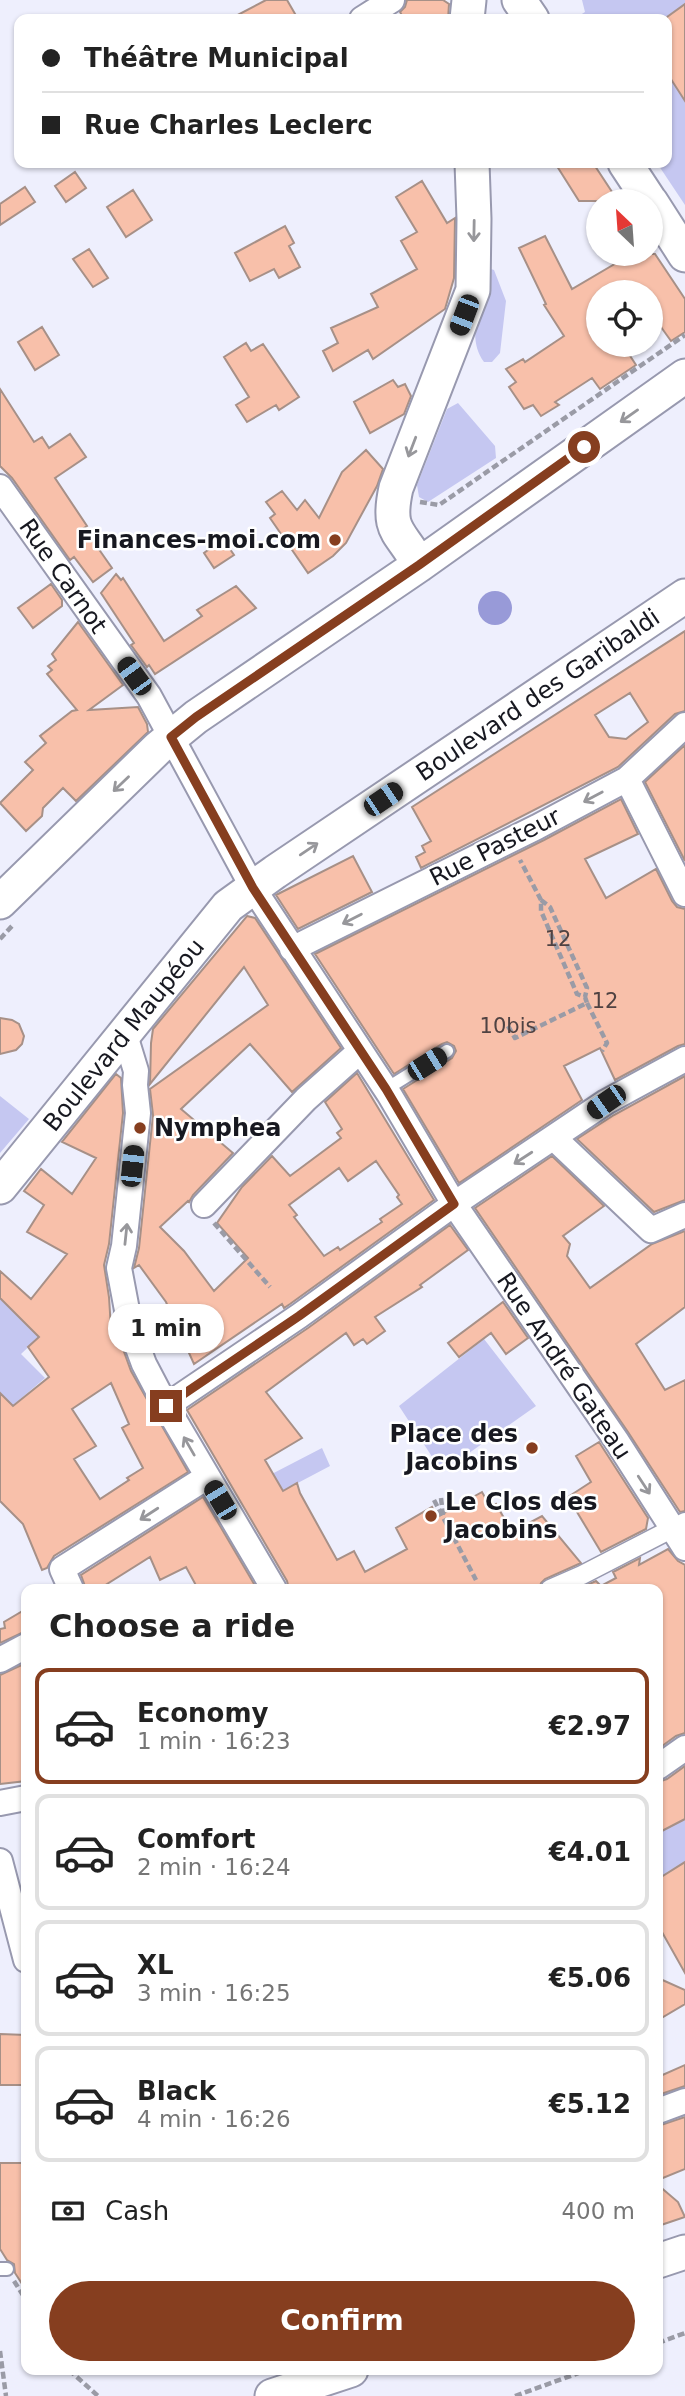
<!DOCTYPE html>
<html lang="en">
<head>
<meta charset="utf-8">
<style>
  body { margin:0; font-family:"DejaVu Sans",sans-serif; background:#f6f6f6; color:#222; height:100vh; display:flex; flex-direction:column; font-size:26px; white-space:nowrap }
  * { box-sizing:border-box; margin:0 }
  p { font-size:23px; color:#767676 }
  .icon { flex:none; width:38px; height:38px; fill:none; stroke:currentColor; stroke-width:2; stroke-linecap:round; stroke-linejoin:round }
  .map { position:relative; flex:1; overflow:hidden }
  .drawer { position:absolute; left:21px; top:1584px; width:642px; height:791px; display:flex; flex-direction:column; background:#fff; border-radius:14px; box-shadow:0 2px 5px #0004 }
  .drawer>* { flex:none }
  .hud { position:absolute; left:14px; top:14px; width:658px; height:154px; border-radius:14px; box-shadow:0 2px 5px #0004; display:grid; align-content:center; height:154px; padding:0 28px; background:#fff }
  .needle { width:46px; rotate:335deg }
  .buttons { position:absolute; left:586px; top:189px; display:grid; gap:14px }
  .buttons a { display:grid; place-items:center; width:77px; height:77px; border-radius:50%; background:#fff; box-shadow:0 2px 5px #0004; font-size:35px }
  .end { position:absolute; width:32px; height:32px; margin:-16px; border:9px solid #863e1f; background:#fff; box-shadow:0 0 0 4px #fff }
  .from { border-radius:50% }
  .bubble { position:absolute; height:49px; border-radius:24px; background:#fff; box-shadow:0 2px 5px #0004; font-size:23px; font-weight:800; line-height:49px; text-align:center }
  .car { position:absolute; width:21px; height:42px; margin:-21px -10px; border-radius:9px; box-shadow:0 0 5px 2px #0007; background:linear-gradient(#222 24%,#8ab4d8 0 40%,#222 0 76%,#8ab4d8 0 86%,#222 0) }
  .hud b { display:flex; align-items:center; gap:24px; height:66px; font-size:26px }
  .hud b+b { border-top:2px solid #e0e0e0 }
  .hud i { width:18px; height:18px; background:#222 }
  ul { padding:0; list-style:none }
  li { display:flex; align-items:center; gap:21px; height:116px; margin:0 14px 10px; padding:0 14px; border:4px solid #e0e0e0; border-radius:14px }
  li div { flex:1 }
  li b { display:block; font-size:26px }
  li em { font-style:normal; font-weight:800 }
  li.active { border-color:#863e1f }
  li>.icon { width:63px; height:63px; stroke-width:1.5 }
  h2 { padding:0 28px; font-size:32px; line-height:84px }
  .pay { display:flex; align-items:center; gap:18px; height:77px; padding:0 28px; font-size:26px }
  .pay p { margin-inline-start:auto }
  .primary-button { display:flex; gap:14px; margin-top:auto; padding:14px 28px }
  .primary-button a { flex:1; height:80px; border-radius:42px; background:#863e1f; color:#fff; font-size:28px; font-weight:800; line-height:80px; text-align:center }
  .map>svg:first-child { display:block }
  .green { fill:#c5c7f1 }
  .water { fill:#989ad8 }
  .building { fill:#f8c0aa; stroke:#a79087; stroke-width:2; fill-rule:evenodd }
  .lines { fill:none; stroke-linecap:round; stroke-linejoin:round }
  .service-casing { stroke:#9899af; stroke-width:16 }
  .pedestrian-casing { stroke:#9899af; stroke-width:21 }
  .minor-casing { stroke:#9899af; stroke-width:28 }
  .secondary-casing { stroke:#9899af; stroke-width:37 }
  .path { stroke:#9a9ba6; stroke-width:4.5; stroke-dasharray:7 3.5; stroke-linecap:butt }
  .service { stroke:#fff; stroke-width:12 }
  .pedestrian { stroke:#fff; stroke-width:18 }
  .minor { stroke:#fff; stroke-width:24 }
  .secondary { stroke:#fff; stroke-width:33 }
  .oneway { stroke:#97979b }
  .route { stroke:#863e1f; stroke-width:9 }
  .poi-dot { fill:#863e1f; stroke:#fff; stroke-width:2.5 }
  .labels { text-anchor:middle; stroke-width:5; stroke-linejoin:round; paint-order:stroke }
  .number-label { font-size:21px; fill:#4f4242 }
  .poi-label { font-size:24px; font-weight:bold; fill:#171820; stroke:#fff; text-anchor:end }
  .street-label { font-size:24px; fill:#171820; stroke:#fff }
</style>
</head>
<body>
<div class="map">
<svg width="685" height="2396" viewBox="0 0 685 2396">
  <rect width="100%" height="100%" fill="#eeeffd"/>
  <!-- green -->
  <path class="green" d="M582 0H685V15L680 8 663 19H574L585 12Z
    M667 73 685 101V205L659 166 667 163 671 158 667 151Z
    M491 269 494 270 506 301 500 353 492 362H484C464 335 483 298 491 269Z
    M458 403 495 446 496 458 428 502 419 497 417 485 447 409Z
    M0 1096 29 1119 0 1153Z
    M0 1299 39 1337 21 1354 45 1378 4 1413 0 1400Z
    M484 1339 536 1406 442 1472 399 1406Z
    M322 1448 330 1466 275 1495 266 1477Z
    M685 1819V1862L658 1886V1833Z"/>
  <!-- water -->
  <path class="water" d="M478 608a17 17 0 1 1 34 0a17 17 0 1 1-34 0Z"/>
  <!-- building -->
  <path class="building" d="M266 0H287L298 19H230Z
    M407 0H443L449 4 448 19H404L400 12 405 7Z
    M685 4V101L667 73V17Z
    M555 163H593L618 201H579Z
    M75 172 86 188 66 202 55 186Z
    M422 181 447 223 455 218 454 278 445 309 373 359 368 350 333 371 323 351 338 343 331 328 378 307 371 294 417 269 401 241 417 232 396 197Z
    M25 187 35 202 0 225V204Z
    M133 190 152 220 126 237 107 207Z
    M285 226 294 243 289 246 300 267 279 278 274 269 250 281 235 253Z
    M545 236 572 289 618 262 612 254H655L685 299V332L671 341 651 313V292H598V345H623L636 365 600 389 592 378 555 402 559 405 541 416 533 405 524 409 509 387 516 382 506 369 523 359 525 362 564 336 544 305 546 304 519 248Z
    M89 249 108 278 93 287 73 259Z
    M42 327 59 355 35 370 18 342Z
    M246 343 251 351 263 344 299 397 279 410 276 405 247 422 236 405 249 397 224 357Z
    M393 380 398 387 405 384 411 396 404 414 370 433 354 402Z
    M0 389 34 442 42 437 49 448 70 434 86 457 55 478 87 526 84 528 112 568 93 582 74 557 70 560 12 478 0 466Z
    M366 450 383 469 377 486 346 543 333 556 308 573 270 518 275 514 266 502 282 491 297 510 305 500 319 518 342 472Z
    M223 539 234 555 214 568 204 553Z
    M116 574 121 580 123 578 164 641 202 616 197 610 236 586 256 608 155 674 149 665 147 667 131 645 134 643 130 637 101 593Z
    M51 584 62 600V606L33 628 18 608Z
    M78 622 123 685 89 710 138 707 147 724 148 732 76 801 63 788 43 808 42 816 26 831 0 803 33 770 25 762 46 743 40 736 72 711 77 710 47 674 52 670 48 666 56 660 52 654Z
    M685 631V711L675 714 618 767 421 868 416 857 425 852 422 846 431 841 412 807ZM630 693 648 722 626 739 609 737 595 715Z
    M685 745V861L645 782Z
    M621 799 638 834 585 859 606 898 656 869 672 901 677 907 685 909V1044L678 1046 615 1080 600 1048 564 1066 582 1100 459 1183 403 1089 452 1058 456 1051 454 1046 447 1042 442 1044 394 1074 315 954 544 840Z
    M353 856 372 892 298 929 276 895Z
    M247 916 255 918 341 1048 292 1092 250 1044 181 1109 233 1153 193 1195 189 1202 188 1201 160 1227 184 1251 214 1291 248 1258 217 1223 242 1187 272 1156 290 1176 341 1138 337 1133 342 1129 325 1102 357 1073 434 1200 290 1304 284 1308 282 1304 194 1364 166 1302 139 1265 134 1268 139 1248 153 1115 150 1089 268 1005 244 967 150 1084 151 1043 153 1029ZM376 1161 399 1195 397 1197 402 1204 380 1219 382 1222 340 1250 338 1247 324 1256 294 1217 297 1215 289 1205 339 1168 348 1181Z
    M0 1018 12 1020 19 1024 24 1036 22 1044 16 1050 0 1054Z
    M116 1074 121 1078 123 1113 109 1244 104 1265 109 1297 111 1329 115 1327 131 1371 188 1472 54 1556 47 1568 42 1570 23 1524 0 1501V1393L13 1406 49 1377 28 1347 39 1337 0 1298V1271L31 1299 67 1254 27 1232 44 1205 24 1191 41 1169 72 1194 96 1158 62 1142ZM111 1383 129 1424 122 1428 143 1468 127 1478 129 1480 100 1499 74 1459 96 1446 72 1409Z
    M685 1076V1200L654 1212 577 1139 614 1115Z
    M552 1156 604 1206 563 1236 570 1244 567 1256 590 1288 652 1244 685 1231V1307L636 1344 665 1390 685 1380V1511L680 1512 628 1432 475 1208Z
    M450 1225 468 1250 420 1285 422 1287 375 1317 385 1331 367 1344 363 1339 354 1345 346 1333 266 1392 302 1438 265 1460 283 1491 297 1483 300 1493 337 1560 354 1551 365 1572 407 1549 396 1528 432 1507 437 1517 482 1492 491 1508 496 1504 512 1532 542 1516 581 1563 545 1579 541 1583 539 1589H289L287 1581 187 1410 308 1328Z
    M503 1302 528 1338 506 1354 491 1333 459 1357 448 1343Z
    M599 1442 648 1518 646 1529 601 1552 568 1497 591 1482 576 1456Z
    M203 1497 257 1589H198L186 1567 160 1580 150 1557 99 1589H86L81 1575Z
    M668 1549 678 1561 685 1565V1733L676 1736 658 1749V1589H578L596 1581 601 1586 616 1578 613 1572 640 1558 639 1565Z
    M26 1609V1631L0 1643V1629L5 1628 4 1622Z
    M26 1663V1781L0 1784V1675Z
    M685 1766V1819L658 1833V1782L667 1779Z
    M685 1862V1973L658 1925V1879Z
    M658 1978 685 1990V2004L658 2020Z
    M0 2034 26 2035V2085H0Z
    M685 2065V2086L658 2095V2077Z
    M685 2117V2169L658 2180V2126Z
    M0 2163H26V2290L15 2273 14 2264 7 2260 0 2249Z
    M658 2185 678 2202 685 2217 658 2226Z"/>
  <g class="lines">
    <defs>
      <path id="service" d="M386 1089 447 1051
        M0 2269H7"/>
      <path id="pedestrian" d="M550 1589 582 1575 685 1522"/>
      <path id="minor" d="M362 19 392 0
        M0 487 149 696 253 888 389 1094 454 1204 616 1440 685 1548
        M627 779 685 894
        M292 949 537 827 627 779 685 725
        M125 1035 136 1071 135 1085 138 1113 124 1246 119 1268 130 1326 144 1364 166 1406 274 1589
        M554 1138 651 1230 685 1215
        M204 1205 306 1099 360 1051
        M166 1406 299 1316 454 1204 606 1102 685 1059
        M71 1589 62 1569 207 1477
        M0 1660 26 1646
        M658 1767 685 1748
        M0 1803 26 1798
        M0 1861 26 1960
        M658 2111 685 2101"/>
      <path id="secondary" d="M519 0 532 19
        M467 19 469 0
        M625 163 650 201
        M651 202 685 255
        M419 565C401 530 386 534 396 488L473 290 474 219 472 163
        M0 902 158 748 196 717 419 565 685 376
        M0 1187 228 906 275 872 685 596
        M658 2261 685 2252
        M272 2396 351 2370"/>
    </defs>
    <!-- service casing -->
    <use href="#service" class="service-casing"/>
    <!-- pedestrian casing -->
    <use href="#pedestrian" class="pedestrian-casing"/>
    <!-- minor casing -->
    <use href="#minor" class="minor-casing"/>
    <!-- secondary casing -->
    <use href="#secondary" class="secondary-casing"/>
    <!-- path -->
    <path class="path" d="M420 502 439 505 685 335
      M541 900 550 907 587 988 585 997
      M0 939 12 926
      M587 1003 607 1043 602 1051
      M508 1026 515 1038 587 1003 585 997 577 994 541 911V900L520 860
      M214 1223 270 1287
      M441 1498 443 1515
      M434 1500 476 1580
      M14 2281 26 2300
      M658 2343 685 2333
      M0 2351 6 2396
      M69 2370 98 2396
      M515 2396 587 2370"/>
    <!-- service -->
    <use href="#service" class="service"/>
    <!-- pedestrian -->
    <use href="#pedestrian" class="pedestrian"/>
    <!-- minor -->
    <use href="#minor" class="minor"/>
    <!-- secondary -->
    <use href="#secondary" class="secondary"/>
  </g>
  <!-- one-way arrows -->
  <defs><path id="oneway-shaft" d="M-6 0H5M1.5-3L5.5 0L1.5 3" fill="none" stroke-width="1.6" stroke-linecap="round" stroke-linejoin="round" transform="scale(1.75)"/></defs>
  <g class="oneway">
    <use href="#oneway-shaft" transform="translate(474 231) rotate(91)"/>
    <use href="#oneway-shaft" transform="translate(629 416) rotate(145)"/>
    <use href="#oneway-shaft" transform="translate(412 447) rotate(111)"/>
    <use href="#oneway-shaft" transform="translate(121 784) rotate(136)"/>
    <use href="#oneway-shaft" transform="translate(593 797) rotate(152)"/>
    <use href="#oneway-shaft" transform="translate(309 849) rotate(-34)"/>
    <use href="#oneway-shaft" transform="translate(352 919) rotate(153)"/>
    <use href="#oneway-shaft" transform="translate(523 1158) rotate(147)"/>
    <use href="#oneway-shaft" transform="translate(126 1234) rotate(-84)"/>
    <use href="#oneway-shaft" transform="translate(189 1446) rotate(-120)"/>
    <use href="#oneway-shaft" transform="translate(644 1485) rotate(57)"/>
    <use href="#oneway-shaft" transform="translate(149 1514) rotate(147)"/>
  </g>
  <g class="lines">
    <!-- route -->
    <path class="route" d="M166 1406 299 1316 454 1204 386 1089 253 888 171 737 196 717 419 565 584 447"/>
  </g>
  <!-- markers -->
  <g class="poi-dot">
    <circle cx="335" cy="540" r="7"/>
    <circle cx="140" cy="1128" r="7"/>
    <circle cx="532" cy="1448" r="7"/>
    <circle cx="431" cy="1516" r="7"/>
  </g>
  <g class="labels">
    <!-- number labels -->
    <g class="number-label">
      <text x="558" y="946">12</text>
      <text x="605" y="1008">12</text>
      <text x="508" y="1033">10bis</text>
    </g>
    <!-- poi labels -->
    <g class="poi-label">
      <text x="321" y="548">Finances-moi.com</text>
      <text x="154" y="1136" text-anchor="start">Nymphea</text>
      <text x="518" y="1442">Place des<tspan x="518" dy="28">Jacobins</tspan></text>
      <text x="445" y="1510" text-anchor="start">Le Clos des<tspan x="445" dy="28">Jacobins</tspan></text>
    </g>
    <!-- street labels -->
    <g class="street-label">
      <text transform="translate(63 576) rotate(55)" y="8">Rue Carnot</text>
      <text transform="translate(538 695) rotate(-34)" y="8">Boulevard des Garibaldi</text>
      <text transform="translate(495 847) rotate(-27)" y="8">Rue Pasteur</text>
      <text transform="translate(124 1035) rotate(-51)" y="8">Boulevard Maupéou</text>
      <text transform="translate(564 1366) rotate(56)" y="8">Rue André Gateau</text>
    </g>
  </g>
</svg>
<div class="buttons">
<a><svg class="needle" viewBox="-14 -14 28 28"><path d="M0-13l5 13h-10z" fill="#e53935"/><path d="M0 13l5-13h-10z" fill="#767676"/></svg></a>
<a><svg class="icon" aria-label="locate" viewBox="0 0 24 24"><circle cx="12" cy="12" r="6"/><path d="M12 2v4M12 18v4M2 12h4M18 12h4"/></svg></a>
</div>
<i class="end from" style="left:584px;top:447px"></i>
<i class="end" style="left:166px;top:1406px"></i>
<div class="bubble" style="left:108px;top:1304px;width:116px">1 min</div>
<i class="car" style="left:464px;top:315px;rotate:201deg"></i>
<i class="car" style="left:134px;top:676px;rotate:324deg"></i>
<i class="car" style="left:383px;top:799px;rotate:56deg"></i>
<i class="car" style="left:427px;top:1064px;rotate:58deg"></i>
<i class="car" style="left:606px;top:1102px;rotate:235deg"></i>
<i class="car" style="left:132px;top:1166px;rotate:6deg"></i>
<i class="car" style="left:220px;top:1500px;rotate:329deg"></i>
<div class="hud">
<b><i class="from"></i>Théâtre Municipal</b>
<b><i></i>Rue Charles Leclerc</b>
</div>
<section class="drawer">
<h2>Choose a ride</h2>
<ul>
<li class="active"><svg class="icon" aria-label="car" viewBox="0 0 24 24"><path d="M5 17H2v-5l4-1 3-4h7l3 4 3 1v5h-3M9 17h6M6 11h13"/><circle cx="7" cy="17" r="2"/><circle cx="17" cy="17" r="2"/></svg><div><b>Economy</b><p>1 min · 16:23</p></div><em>€2.97</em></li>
<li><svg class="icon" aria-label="car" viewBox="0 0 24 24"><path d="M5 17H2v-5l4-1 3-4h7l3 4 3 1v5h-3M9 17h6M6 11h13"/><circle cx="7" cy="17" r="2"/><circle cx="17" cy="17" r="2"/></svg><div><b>Comfort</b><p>2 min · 16:24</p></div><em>€4.01</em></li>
<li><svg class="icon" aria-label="car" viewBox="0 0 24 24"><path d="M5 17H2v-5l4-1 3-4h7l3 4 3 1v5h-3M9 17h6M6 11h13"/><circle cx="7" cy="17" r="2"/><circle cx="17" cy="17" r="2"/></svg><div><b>XL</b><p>3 min · 16:25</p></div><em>€5.06</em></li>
<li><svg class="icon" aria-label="car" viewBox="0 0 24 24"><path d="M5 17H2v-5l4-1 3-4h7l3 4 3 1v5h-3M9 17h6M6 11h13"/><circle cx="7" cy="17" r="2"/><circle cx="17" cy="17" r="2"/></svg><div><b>Black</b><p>4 min · 16:26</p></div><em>€5.12</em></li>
</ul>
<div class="pay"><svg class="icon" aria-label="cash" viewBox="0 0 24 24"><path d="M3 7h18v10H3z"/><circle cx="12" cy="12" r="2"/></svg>Cash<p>400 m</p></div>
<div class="primary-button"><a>Confirm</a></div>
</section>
</div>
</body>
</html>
